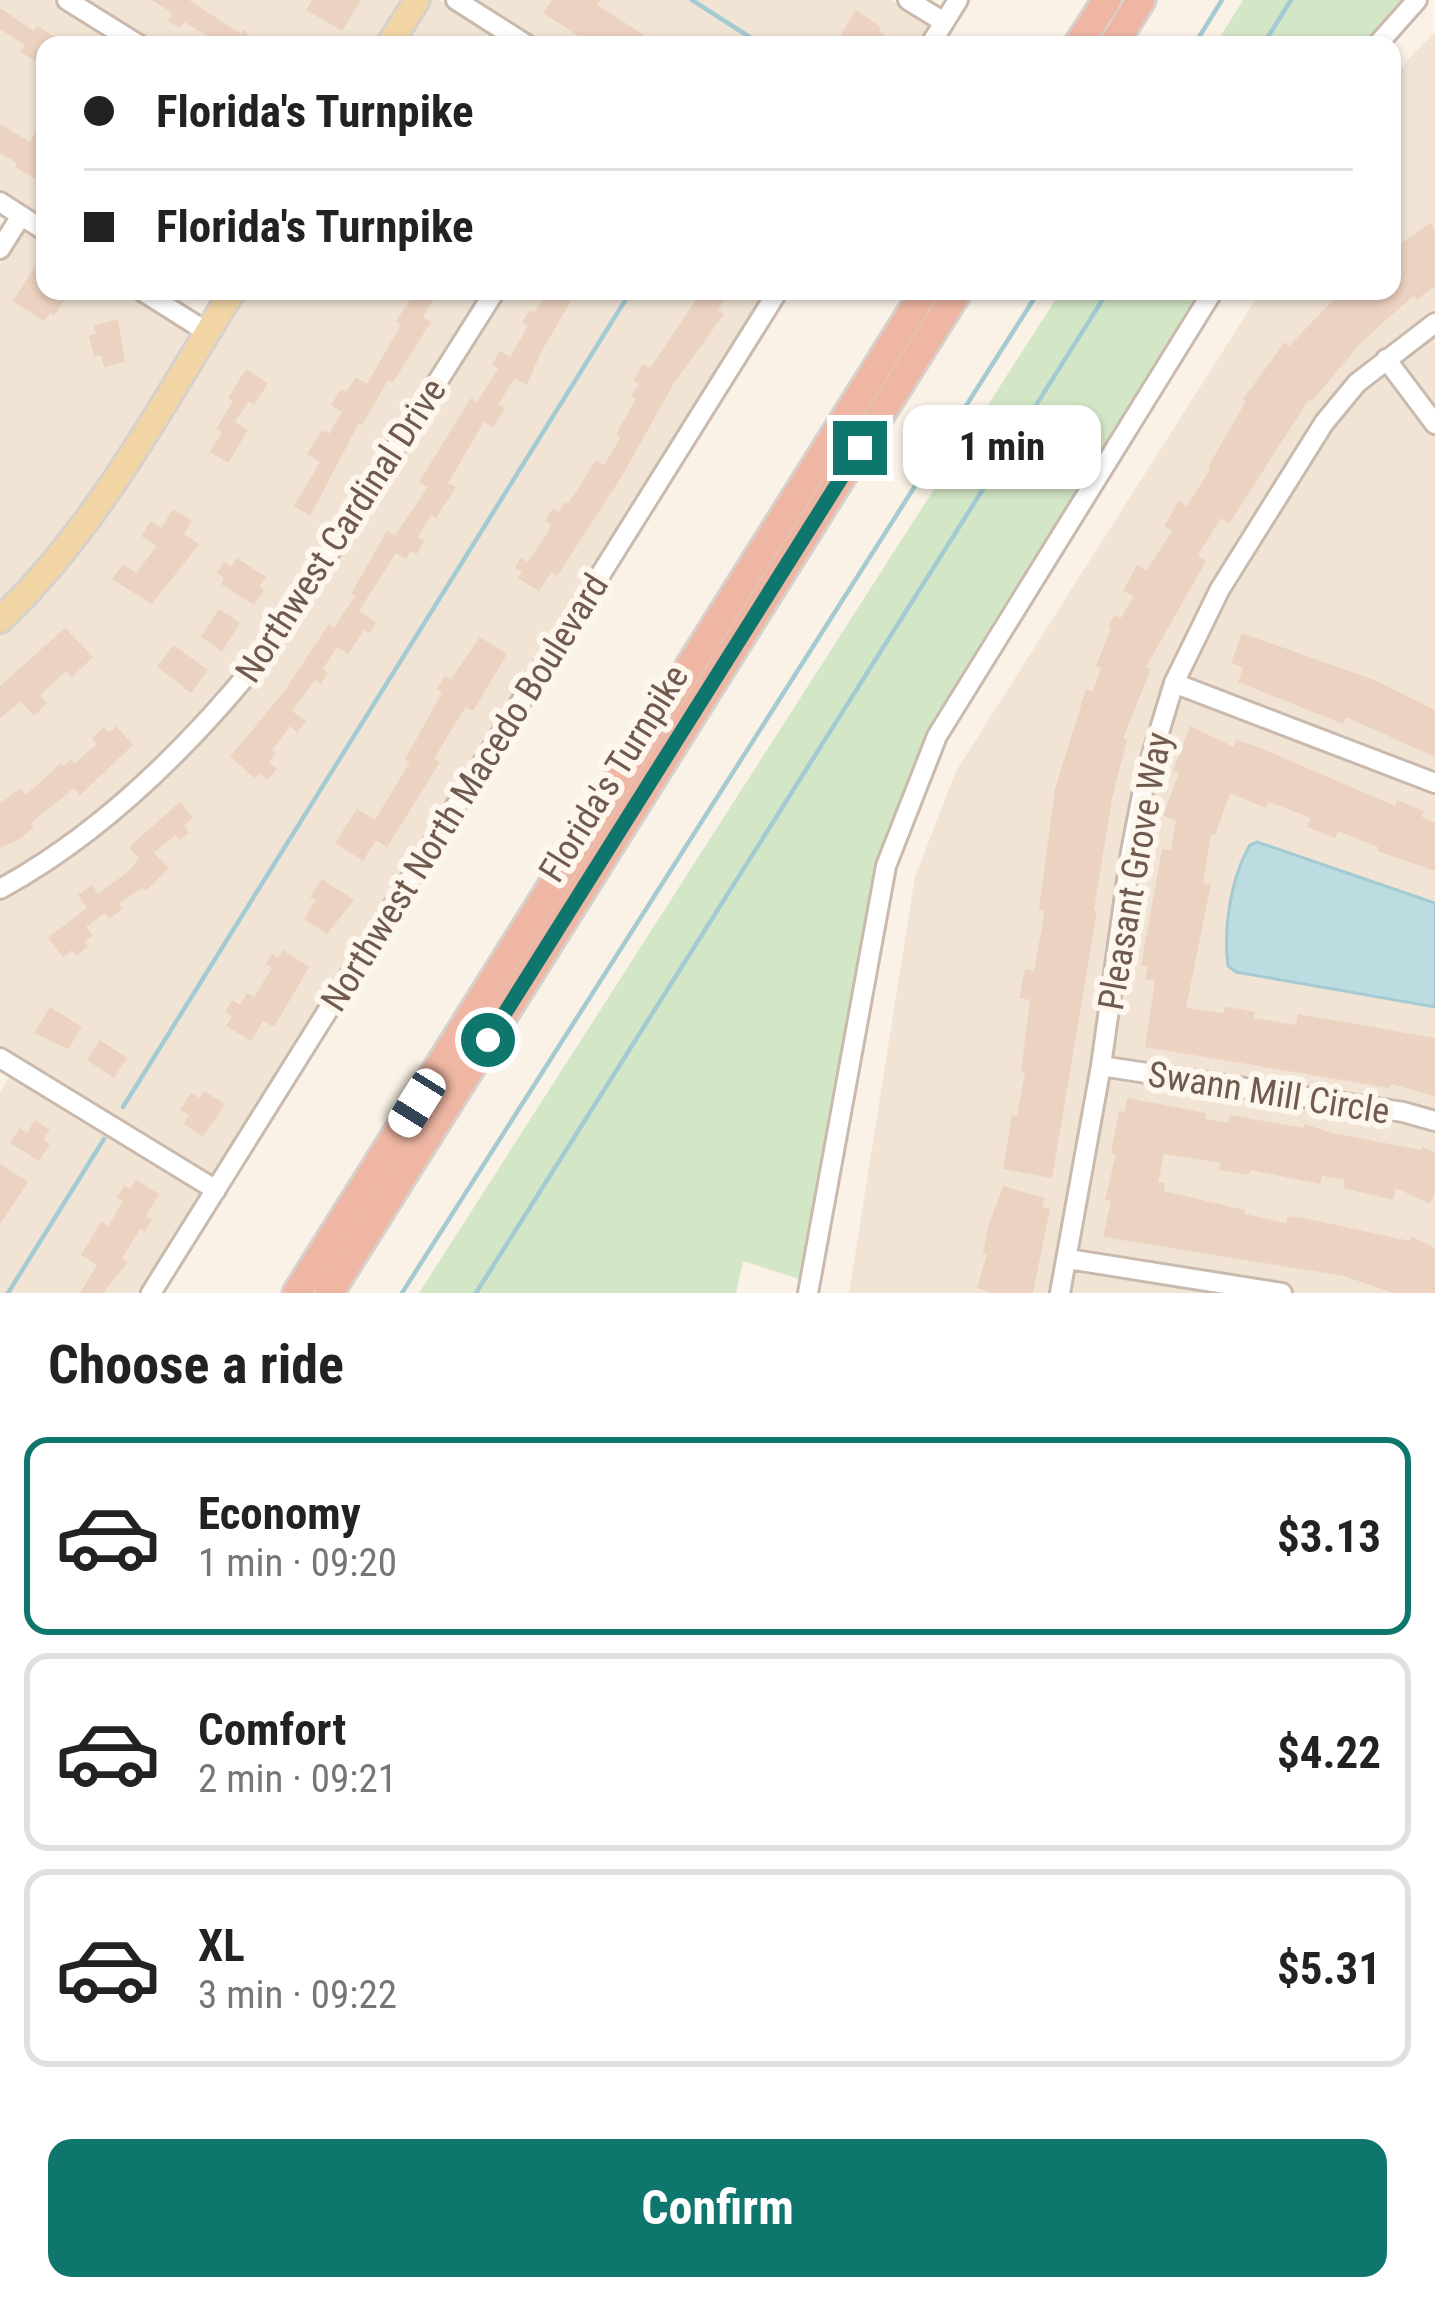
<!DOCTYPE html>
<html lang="en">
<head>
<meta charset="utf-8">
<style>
  body { margin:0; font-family:"Roboto Condensed",sans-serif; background:#f2f2f2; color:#222; height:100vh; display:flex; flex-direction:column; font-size:45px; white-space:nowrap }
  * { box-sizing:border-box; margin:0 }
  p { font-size:39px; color:#767676 }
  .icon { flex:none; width:66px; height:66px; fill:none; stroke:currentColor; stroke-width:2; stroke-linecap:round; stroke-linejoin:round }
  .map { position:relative; height:1293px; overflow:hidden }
  .drawer { display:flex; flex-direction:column; background:#fff; flex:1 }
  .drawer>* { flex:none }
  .hud { position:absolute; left:36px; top:36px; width:1365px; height:264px; border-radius:24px; box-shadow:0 3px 9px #0004; display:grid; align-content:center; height:264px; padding:0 48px; background:#fff }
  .end { position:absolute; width:54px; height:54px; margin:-27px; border:15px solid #0f766e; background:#fff; box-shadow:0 0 0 6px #fff }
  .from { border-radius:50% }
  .bubble { position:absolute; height:84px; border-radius:24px; background:#fff; box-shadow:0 3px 9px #0004; font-size:39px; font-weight:700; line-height:84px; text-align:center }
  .car { position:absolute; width:36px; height:72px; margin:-36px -18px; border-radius:15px; box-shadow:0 0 9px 3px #0007; background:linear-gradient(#fff 24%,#345 0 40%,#fff 0 76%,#345 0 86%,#fff 0) }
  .hud b { display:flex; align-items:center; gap:42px; height:114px; font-size:45px }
  .hud b+b { border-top:3px solid #e0e0e0 }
  .hud i { width:30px; height:30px; background:#222 }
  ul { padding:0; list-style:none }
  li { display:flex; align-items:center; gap:36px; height:198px; margin:0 24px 18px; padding:0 24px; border:6px solid #e0e0e0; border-radius:24px }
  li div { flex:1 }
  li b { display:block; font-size:45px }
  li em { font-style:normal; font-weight:700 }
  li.on { border-color:#0f766e }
  li>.icon { width:108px; height:108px; stroke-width:1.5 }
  h2 { padding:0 48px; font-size:54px; line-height:144px }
  .cta { display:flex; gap:24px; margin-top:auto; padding:24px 48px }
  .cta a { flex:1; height:138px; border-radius:24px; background:#0f766e; color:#fff; font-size:48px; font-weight:700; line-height:138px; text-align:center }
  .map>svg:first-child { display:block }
  .residential { fill:#f1e4d5 }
  .green { fill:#d3e6c6 }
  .water { fill:#bcdce1; stroke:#a4cbd2; stroke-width:3 }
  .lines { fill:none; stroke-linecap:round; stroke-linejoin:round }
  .stream { stroke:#a4cbd2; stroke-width:4.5 }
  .building { fill:#ecd2c0 }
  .minor-casing { stroke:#cabaad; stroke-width:24 }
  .major-casing { stroke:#d7d1cd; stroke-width:30 }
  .highway-casing { stroke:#d7d1cd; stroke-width:33 }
  .minor { stroke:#fff; stroke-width:18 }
  .major { stroke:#f2d5a5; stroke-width:24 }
  .highway { stroke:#eeb6a3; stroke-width:27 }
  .route { stroke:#0f766e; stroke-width:15 }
  .labels { text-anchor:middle; stroke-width:12; stroke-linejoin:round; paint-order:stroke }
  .street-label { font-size:36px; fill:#705a4d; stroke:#fdf6ec }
</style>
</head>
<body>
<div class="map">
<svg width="1435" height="1293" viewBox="0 0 1435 1293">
  <rect width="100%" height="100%" fill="#faf2e6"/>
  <!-- residential -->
  <path class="residential" d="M0 0H52L123 45H45V221L0 192Z
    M83 0H408L380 45H155Z
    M426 0H440L511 45H398Z
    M472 0H892L933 26 921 45H542Z
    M1435 32V1293H849L915 877 956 771 1261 291H1392V85L1408 59Z
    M23 227 45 241V291H126L197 335 109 479 0 609V264Z
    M243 291H486L262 644 222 694 146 771 40 859 0 880V630Z
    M504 291H769L214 1179 0 1048V898L48 872 155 784 234 704 275 652Z
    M11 1075 205 1193 142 1293H0V1092Z"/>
  <!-- green -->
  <path class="green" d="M1243 0H1406L1368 45H1215Z
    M1061 291H1204L930 732 878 865 802 1280 743 1261 736 1293H419Z"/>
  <!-- water -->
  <path class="water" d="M1257 842 1435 903V1007L1236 972 1228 966C1223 929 1231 877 1250 845Z"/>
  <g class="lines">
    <!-- stream -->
    <path class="stream" d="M692 0 762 45
      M1194 45 1222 0
      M1263 45 1291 0
      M123 1107 631 291
      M8 1293 104 1139
      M402 1293 1039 291
      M476 1293 1108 291"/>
  </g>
  <!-- building -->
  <path class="building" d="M152 0H189L241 34 244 29 258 45H222L184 22 180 28 168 21 172 13Z
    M312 0H361L342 31 306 10Z
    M552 0H601L597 5 644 35 638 45H593L543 13Z
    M0 8 34 31 37 26 69 45H45V67L21 52 25 45 0 29Z
    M856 10 881 27 879 31 889 38 884 45H834Z
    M0 124 30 142 35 133 45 139V185L15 167 17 163 0 153Z
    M1431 223 1435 230V286L1416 300 1414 296 1388 318 1359 345 1312 401 1309 399 1229 524 1221 518 1198 555 1206 561 1146 667 1151 669 1123 738 1127 740 1112 799 1094 910H1097L1052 1178 1003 1169 1012 1115 1017 1116 1025 1073 1021 1072 1030 1000 1019 998 1025 969 1034 971 1042 927 1044 910 1039 909 1055 789 1086 689 1093 692 1101 668 1096 666 1111 628 1108 626 1115 615 1121 618 1134 596 1123 591 1137 565 1147 570 1172 531 1164 526 1179 501 1187 506 1211 468 1208 467 1246 401 1243 399 1285 342 1289 346 1342 291H1392V249Z
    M34 268 45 275V291H70L54 316 50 313 44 321 13 301Z
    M416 291 434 299 423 317 431 322 393 382 388 380 362 425 359 423 310 516 294 506 320 462 307 454 322 430 329 434 342 412 331 405 341 389 346 392 356 377 367 384 401 325 396 321Z
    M548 291H577L541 352 527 385 515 378 498 404 505 408 493 428 484 422 448 483 456 487 436 518 431 515 418 537 424 541 417 554 411 551 406 559 396 553 359 611 376 623 370 633 364 630 348 654 337 647 323 669 328 673 321 684 315 680 292 711 306 721 297 732 290 726 272 750 276 753 269 763 277 769 268 780 259 773 255 778 230 757 283 693 329 624 334 628 355 596 351 594 387 531 395 535 428 487 419 482 471 398 477 402 499 368 492 365 500 351 510 357 528 326 522 322 530 310 535 312Z
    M702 291H730L718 310 724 314 674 383 622 476 557 576 551 572 539 591 518 578 522 572 515 568 521 558 528 562 548 532 551 525 545 521 553 508 559 512 565 502 568 504 596 460 604 465 621 437 616 434 636 399 631 396 639 384 633 381 643 364 650 368Z
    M118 319 125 362 104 367 101 355 94 357 89 336 96 334 94 326Z
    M246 369 268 383 254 405 249 401 235 422 248 430 228 463 210 452 222 432 216 429 233 401 228 398Z
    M173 509 192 521 184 534 199 544 152 604 112 579 123 564 136 573 157 546 141 536 151 521 161 528Z
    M237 558 266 577 259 586 264 590 254 605 221 584 224 578 217 573 224 562 231 567Z
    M219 609 240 623 222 651 201 637Z
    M65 628 93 657 72 677 66 671 40 695 47 703 34 716 21 702 0 718V686Z
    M1242 633 1374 680 1435 710V757L1346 717 1343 724 1238 682 1243 668 1231 663Z
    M480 637 507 654 473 711 466 707 453 727 434 759 440 762 387 847 376 840 363 861 335 843 357 809 375 820 410 762 405 759 442 693 436 689 445 676 451 679Z
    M174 645 208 670 191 693 157 667Z
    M116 726 133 745 80 795 74 788 31 823 34 827 20 839 0 848V804L20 788 26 795 61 763 63 766 71 759 75 763 97 744 92 738 104 727 109 733Z
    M1190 726 1234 747 1236 740 1261 748 1395 806 1397 800 1424 811 1422 817 1435 823V871L1377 851 1378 847 1338 831 1335 838 1307 827 1311 818 1269 802 1266 808 1230 793 1215 835 1211 834 1203 883 1211 884 1186 1008 1224 1013 1225 1007 1240 1009 1255 1012 1254 1018 1296 1025 1298 1014 1435 1038V1096L1391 1084 1390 1088 1145 1047 1155 981 1145 979 1148 967 1141 966 1162 849 1171 850 1176 821 1163 816 1179 773 1173 771Z
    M180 802 193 818 184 826 189 832 180 840 175 835 154 853 169 868 146 891 143 887 119 904 122 909 109 919 105 913 86 927 93 935 84 942 88 946 76 956 72 950 63 957 48 938 87 908 78 895 92 885 98 894 128 872 139 858 129 847Z
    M322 879 354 900 327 934 304 919 316 900 310 897Z
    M283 950 309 967 274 1027 263 1021 251 1041 226 1026 232 1016 225 1012 232 1000 240 1005 247 993 254 997 272 968 266 964 272 954 278 958Z
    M50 1007 82 1027 68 1049 34 1033Z
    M100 1040 127 1058 114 1078 87 1060Z
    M204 1091 225 1104 203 1137 184 1124 189 1115 180 1110 191 1093 200 1098Z
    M1127 1098 1206 1113 1205 1119 1228 1123 1230 1115 1304 1128V1124L1332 1133 1421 1150 1423 1147 1435 1153V1193L1430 1204 1396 1188 1393 1200 1343 1188 1345 1180 1322 1176 1320 1184 1250 1170 1249 1175 1219 1170 1221 1163 1164 1154 1158 1182 1165 1183 1164 1191 1245 1210V1214L1286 1223 1288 1216 1303 1218 1410 1241 1412 1237 1435 1248V1293H1394L1344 1276 1103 1237 1111 1201 1105 1200 1116 1154 1111 1153 1119 1111 1125 1112Z
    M35 1120 50 1130 43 1139 50 1144 39 1161 10 1143 20 1128 27 1133Z
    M0 1164 28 1182 0 1224Z
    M136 1180 159 1194 146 1216 152 1220 145 1232 140 1229 122 1258 128 1262 103 1293H80L97 1265 81 1255 101 1222 108 1226 123 1201 117 1198 124 1186 130 1189Z
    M1003 1186 1045 1198 1042 1207 1050 1209 1033 1293H993L977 1288 987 1254 983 1253 989 1224Z"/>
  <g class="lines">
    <defs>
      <path id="minor" d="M67 0 139 45
        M456 0 527 45
        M908 0 944 22
        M930 45 958 0
        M1377 45 1417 0
        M0 202 45 231
        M0 249 21 216
        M142 291 207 332
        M1386 359 1435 424
        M1174 683 1435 783
        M0 889C105 832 195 741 269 648L495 291
        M0 1058 216 1190
        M1101 1066 1403 1112 1435 1121
        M1068 1259 1282 1293
        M151 1293 778 291
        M808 1293 886 866 937 736 1213 291
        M1060 1293 1101 1066 1131 852 1146 775 1174 683 1220 589 1324 423 1357 383 1435 323"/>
      <path id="major" d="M389 45 417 0
        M0 620C99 526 161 405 233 291"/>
      <path id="highway" d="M1078 45 1107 0
        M1113 45 1141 0
        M297 1293 925 291
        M329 1293 958 291"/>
    </defs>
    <!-- minor casing -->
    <use href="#minor" class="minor-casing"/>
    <!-- major casing -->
    <use href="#major" class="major-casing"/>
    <!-- highway casing -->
    <use href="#highway" class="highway-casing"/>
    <!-- minor -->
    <use href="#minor" class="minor"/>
    <!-- major -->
    <use href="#major" class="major"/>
    <!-- highway -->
    <use href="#highway" class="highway"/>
  </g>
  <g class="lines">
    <!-- route -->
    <path class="route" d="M488 1040 860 448"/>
  </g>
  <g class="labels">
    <!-- street labels -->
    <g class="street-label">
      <text transform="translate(340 530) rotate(-57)" y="13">Northwest Cardinal Drive</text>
      <text transform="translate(613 773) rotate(-58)" y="13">Florida's Turnpike</text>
      <text transform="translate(464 792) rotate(-58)" y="13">Northwest North Macedo Boulevard</text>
      <text transform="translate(1134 871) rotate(-80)" y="13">Pleasant Grove Way</text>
      <text transform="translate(1269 1092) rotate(9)" y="13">Swann Mill Circle</text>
    </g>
  </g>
</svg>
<i class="end from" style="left:488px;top:1040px"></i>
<i class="end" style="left:860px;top:448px"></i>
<div class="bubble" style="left:903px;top:405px;width:198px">1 min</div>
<i class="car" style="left:417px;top:1103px;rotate:212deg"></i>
<div class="hud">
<b><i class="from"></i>Florida's Turnpike</b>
<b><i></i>Florida's Turnpike</b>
</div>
</div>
<section class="drawer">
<h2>Choose a ride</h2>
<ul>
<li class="on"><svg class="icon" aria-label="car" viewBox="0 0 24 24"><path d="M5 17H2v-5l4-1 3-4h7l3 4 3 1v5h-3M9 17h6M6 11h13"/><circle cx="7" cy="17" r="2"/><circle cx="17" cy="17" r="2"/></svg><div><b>Economy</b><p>1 min · 09:20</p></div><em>$3.13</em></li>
<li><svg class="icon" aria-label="car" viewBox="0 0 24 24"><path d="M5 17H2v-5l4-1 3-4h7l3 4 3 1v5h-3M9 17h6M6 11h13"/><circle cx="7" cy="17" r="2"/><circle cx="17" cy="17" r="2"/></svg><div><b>Comfort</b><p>2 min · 09:21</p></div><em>$4.22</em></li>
<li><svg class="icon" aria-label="car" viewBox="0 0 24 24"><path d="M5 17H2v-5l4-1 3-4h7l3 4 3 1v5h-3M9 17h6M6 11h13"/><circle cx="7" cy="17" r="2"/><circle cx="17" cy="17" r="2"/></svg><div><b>XL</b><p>3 min · 09:22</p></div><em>$5.31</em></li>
</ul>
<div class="cta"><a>Confirm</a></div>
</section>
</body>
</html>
